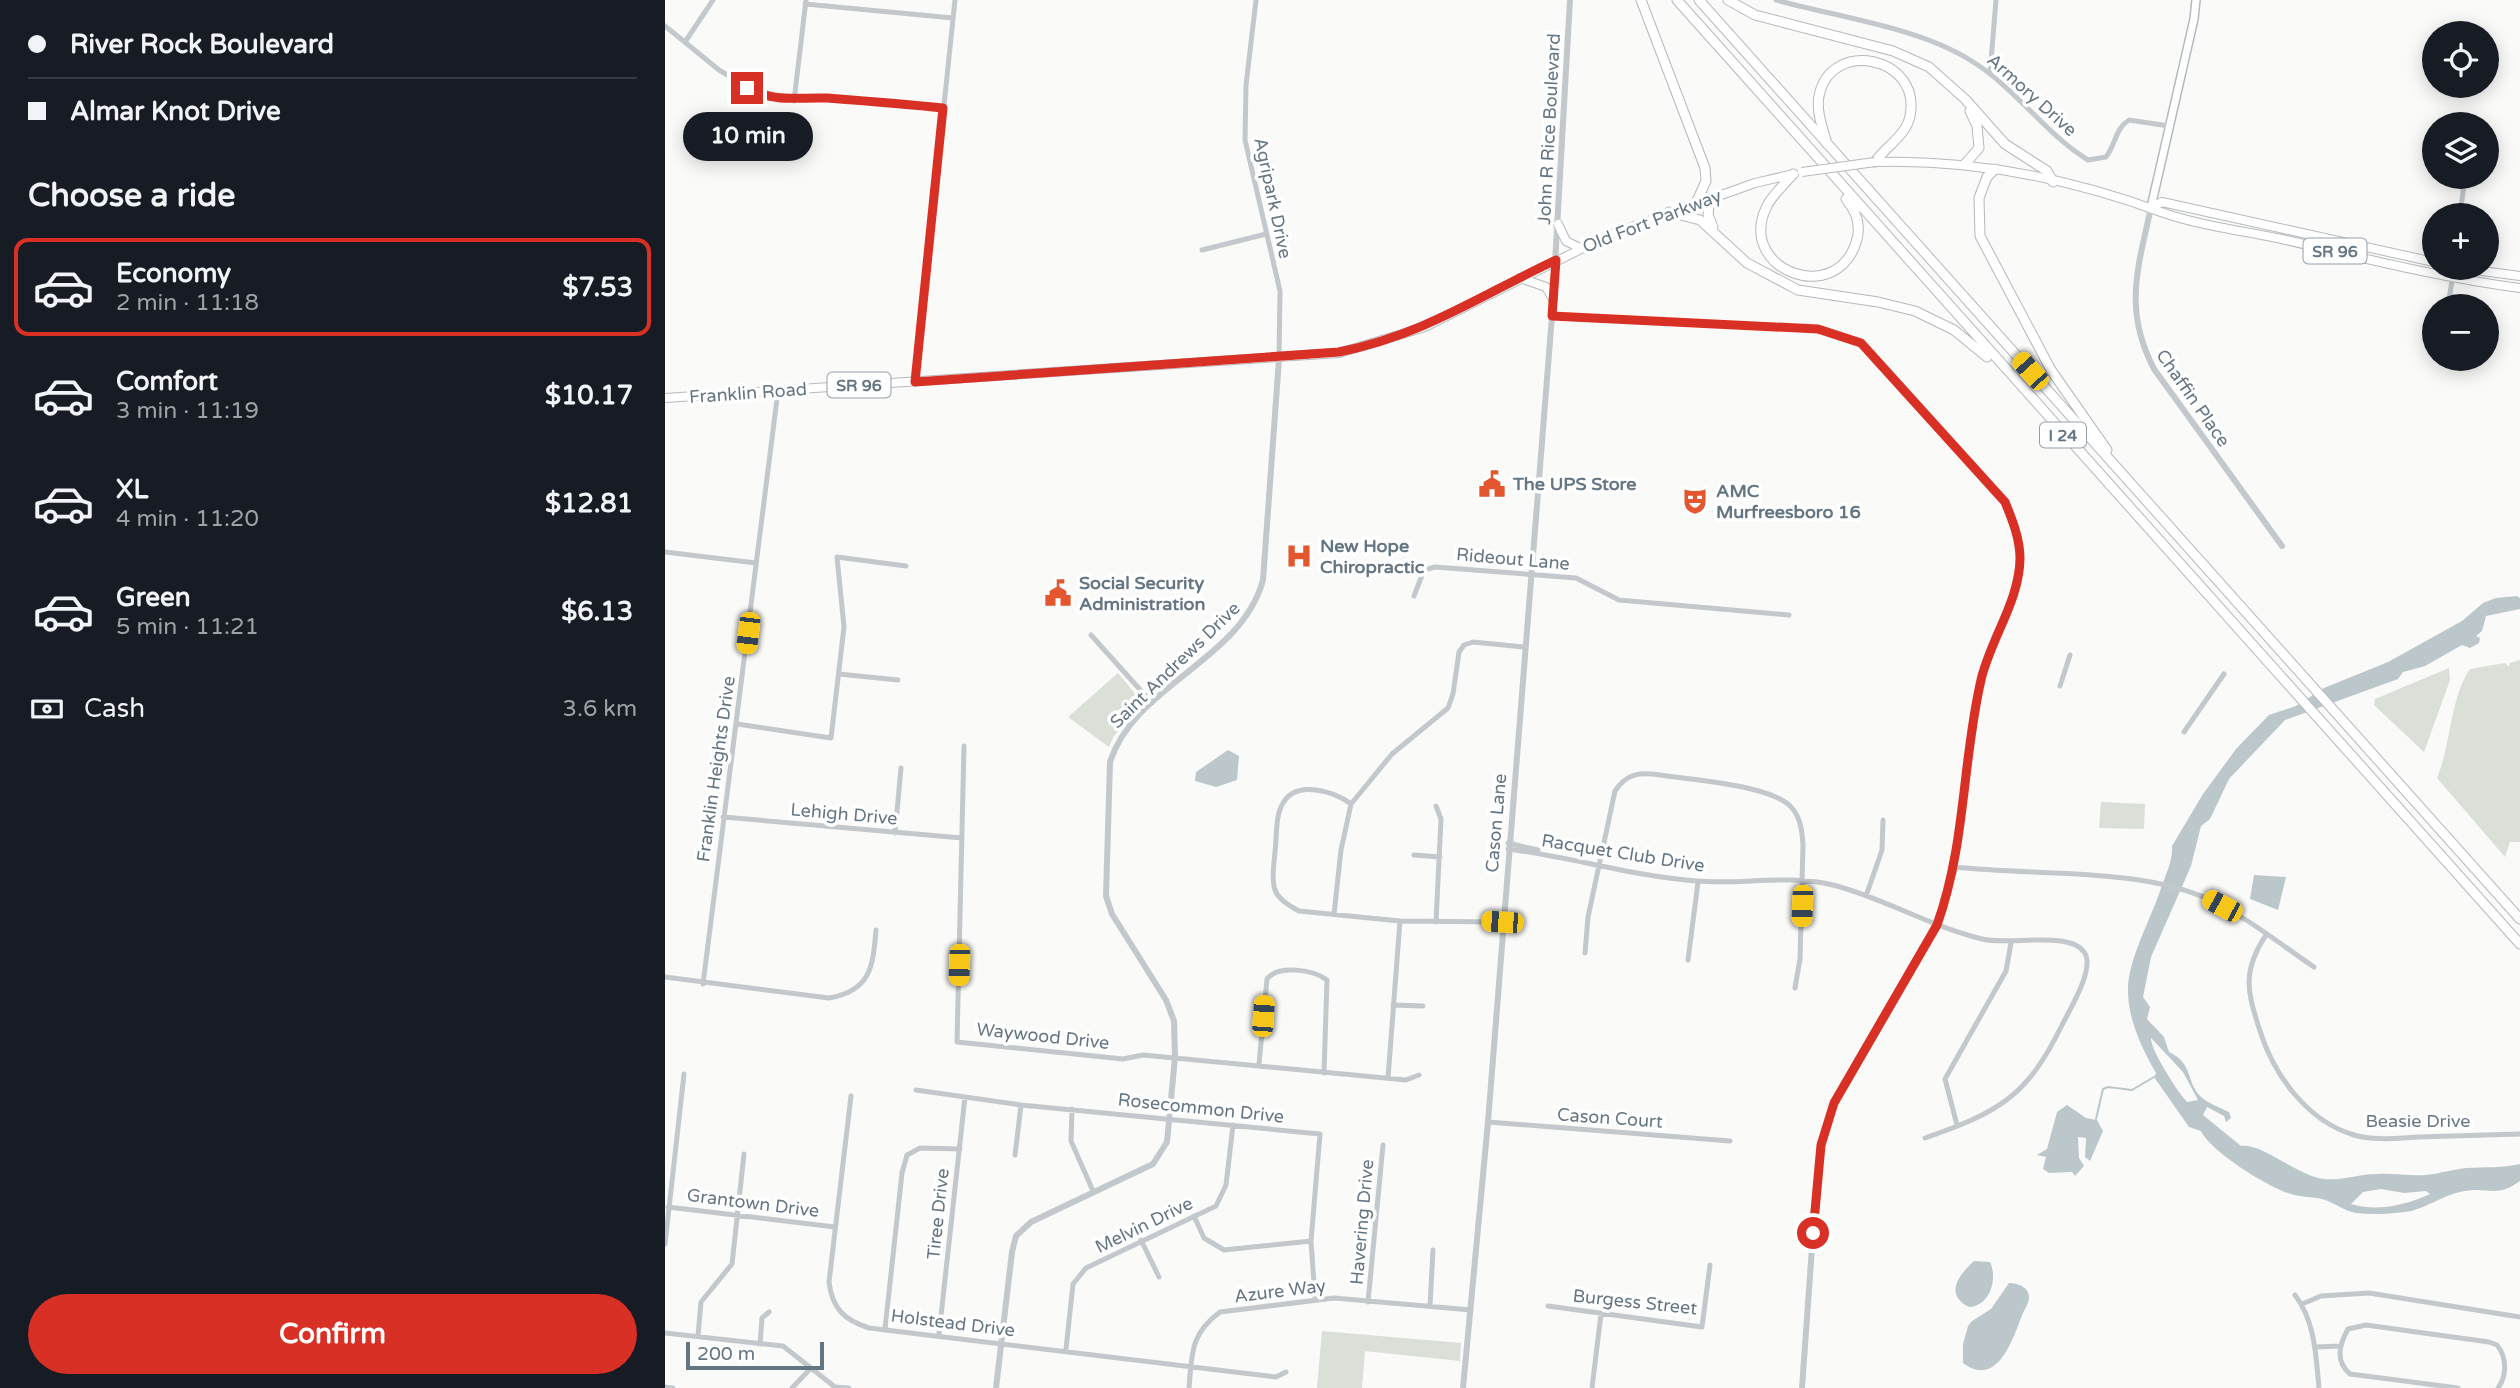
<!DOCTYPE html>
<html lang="en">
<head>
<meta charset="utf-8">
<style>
  body { margin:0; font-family:"Varela Round",sans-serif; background:#20242c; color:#f1f3f6; height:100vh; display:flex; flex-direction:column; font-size:26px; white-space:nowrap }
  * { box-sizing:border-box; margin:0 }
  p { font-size:23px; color:#9ea1a6 }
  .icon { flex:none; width:38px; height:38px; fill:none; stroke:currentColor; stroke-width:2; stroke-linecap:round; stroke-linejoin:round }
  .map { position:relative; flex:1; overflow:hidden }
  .side { display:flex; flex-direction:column; background:#171b24; width:665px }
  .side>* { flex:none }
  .guide { display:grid; align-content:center; height:154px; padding:0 28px; background:#171b24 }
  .tools { position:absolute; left:1757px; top:21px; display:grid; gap:14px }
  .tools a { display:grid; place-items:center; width:77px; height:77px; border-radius:50%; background:#171b24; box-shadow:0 4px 18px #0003; font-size:35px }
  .scale { position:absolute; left:21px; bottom:18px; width:138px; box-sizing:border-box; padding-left:7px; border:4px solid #657683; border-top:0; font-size:19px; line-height:24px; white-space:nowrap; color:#657683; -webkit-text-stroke:5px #fff; paint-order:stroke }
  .end { position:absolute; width:32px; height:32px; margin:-16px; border:9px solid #d93025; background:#fff; box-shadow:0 0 0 4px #fff }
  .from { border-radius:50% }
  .bubble { position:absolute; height:49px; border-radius:24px; background:#171b24; box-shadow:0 4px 18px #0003; font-size:23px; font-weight:700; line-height:49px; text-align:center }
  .car { position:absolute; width:21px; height:42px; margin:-21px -10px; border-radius:9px; box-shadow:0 0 5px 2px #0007; background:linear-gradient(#f5c518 24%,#345 0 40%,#f5c518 0 76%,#345 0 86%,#f5c518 0) }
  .guide b { display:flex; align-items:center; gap:24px; height:66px; font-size:26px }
  .guide b+b { border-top:2px solid #363941 }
  .guide i { width:18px; height:18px; background:#f1f3f6 }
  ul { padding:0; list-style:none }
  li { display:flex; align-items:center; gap:21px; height:98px; margin:0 14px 10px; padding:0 14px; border:4px solid transparent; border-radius:14px }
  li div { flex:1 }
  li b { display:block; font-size:26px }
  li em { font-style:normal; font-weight:700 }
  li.on { border-color:#d93025 }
  li>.icon { width:63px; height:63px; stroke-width:1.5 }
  h2 { padding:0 28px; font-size:32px; line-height:84px }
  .pay { display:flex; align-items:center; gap:18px; height:77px; padding:0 28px; font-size:26px }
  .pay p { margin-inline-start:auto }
  .action { display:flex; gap:14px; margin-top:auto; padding:14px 28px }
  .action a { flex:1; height:80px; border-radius:42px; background:#d93025; color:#fff; font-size:28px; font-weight:700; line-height:80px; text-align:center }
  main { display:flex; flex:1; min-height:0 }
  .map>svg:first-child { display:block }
  .green { fill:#dadfd7 }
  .water { fill:#bbc7cb; fill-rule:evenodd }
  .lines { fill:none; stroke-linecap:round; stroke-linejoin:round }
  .stream { stroke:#bbc7cb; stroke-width:2 }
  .secondary-casing { stroke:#b3babf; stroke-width:10 }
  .primary-casing { stroke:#b5babe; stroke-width:10 }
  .motorway-casing { stroke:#b4b9bd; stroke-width:11 }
  .minor { stroke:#c3c8cc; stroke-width:5 }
  .tertiary { stroke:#c3c8cc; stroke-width:6 }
  .secondary { stroke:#fff; stroke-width:7 }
  .primary { stroke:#fff; stroke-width:8 }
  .motorway { stroke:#fff; stroke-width:9 }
  .primary-bridge-casing { stroke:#b5babe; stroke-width:10; stroke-linecap:butt }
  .primary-bridge { stroke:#fff; stroke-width:8 }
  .route { stroke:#d93025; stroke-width:9 }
  .labels { text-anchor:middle; stroke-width:7; stroke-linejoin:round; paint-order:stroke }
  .shield { fill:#fff; stroke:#939fa8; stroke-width:2 }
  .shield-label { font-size:16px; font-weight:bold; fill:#657683 }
  .street-label { font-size:18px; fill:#657683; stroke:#fff }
  .poi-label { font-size:18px; font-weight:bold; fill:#657683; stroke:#fff; text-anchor:start }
</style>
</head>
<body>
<main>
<section class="side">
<div class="guide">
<b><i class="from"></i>River Rock Boulevard</b>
<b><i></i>Almar Knot Drive</b>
</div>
<h2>Choose a ride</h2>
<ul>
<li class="on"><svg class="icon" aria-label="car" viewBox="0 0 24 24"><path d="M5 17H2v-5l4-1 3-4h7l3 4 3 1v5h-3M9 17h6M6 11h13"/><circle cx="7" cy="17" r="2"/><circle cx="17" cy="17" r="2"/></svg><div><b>Economy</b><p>2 min · 11:18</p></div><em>$7.53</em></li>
<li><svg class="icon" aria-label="car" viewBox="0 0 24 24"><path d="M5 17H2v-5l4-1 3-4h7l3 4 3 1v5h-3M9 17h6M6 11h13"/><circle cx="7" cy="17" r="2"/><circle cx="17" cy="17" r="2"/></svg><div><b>Comfort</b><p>3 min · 11:19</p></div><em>$10.17</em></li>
<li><svg class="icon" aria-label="car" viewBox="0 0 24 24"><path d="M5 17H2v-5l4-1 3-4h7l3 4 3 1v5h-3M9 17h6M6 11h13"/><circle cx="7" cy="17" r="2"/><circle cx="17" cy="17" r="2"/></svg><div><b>XL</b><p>4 min · 11:20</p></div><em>$12.81</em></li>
<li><svg class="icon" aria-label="car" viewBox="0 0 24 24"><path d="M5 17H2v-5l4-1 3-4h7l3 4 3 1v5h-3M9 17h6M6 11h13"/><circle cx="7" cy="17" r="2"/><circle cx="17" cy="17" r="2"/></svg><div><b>Green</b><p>5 min · 11:21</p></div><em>$6.13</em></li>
</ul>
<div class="pay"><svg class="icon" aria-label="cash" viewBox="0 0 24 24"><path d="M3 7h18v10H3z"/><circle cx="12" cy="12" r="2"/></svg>Cash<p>3.6 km</p></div>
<div class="action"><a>Confirm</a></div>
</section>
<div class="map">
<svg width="1855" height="1388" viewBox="0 0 1855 1388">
  <rect width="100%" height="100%" fill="#fafaf8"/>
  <!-- green -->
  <path class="green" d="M1855 660V842H1845L1840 857 1772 778C1786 745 1785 698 1805 669L1840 663 1844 667 1845 663Z
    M1784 668 1785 680 1759 752 1709 705 1710 699Z
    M453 673 478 703 449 736 444 747 403 717Z
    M1436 802 1480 804 1479 829 1434 828Z
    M657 1331 796 1343 795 1361 700 1351 697 1388H652Z"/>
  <!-- water -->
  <path class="water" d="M1852 596 1855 598V609L1821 616 1817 631 1811 636 1815 638 1814 643 1805 648 1797 645 1760 666 1738 672 1733 679 1620 720 1564 779 1545 819 1536 826 1526 866 1486 957 1478 997 1485 1007 1482 1019 1499 1037 1504 1052C1528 1063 1521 1081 1535 1096 1542 1103 1556 1108 1564 1112L1566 1118 1561 1122 1559 1116 1542 1107 1538 1115 1576 1146C1596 1142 1631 1175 1659 1179 1677 1181 1693 1174 1712 1174 1728 1173 1744 1176 1760 1175 1774 1174 1788 1169 1802 1168 1820 1167 1837 1168 1855 1164V1181C1832 1198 1824 1187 1800 1191 1778 1194 1760 1210 1740 1212 1724 1214 1707 1215 1691 1213 1679 1211 1669 1202 1657 1199 1647 1197 1636 1197 1626 1194 1604 1188 1545 1151 1536 1131L1524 1127 1489 1077 1491 1073C1477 1049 1463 1019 1463 991 1462 961 1487 917 1496 888 1501 874 1508 860 1507 846L1538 794 1571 749 1604 715 1631 706 1659 688 1723 662 1797 621 1818 603 1831 598ZM1486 1038 1518 1072 1533 1100 1522 1102C1513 1093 1485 1049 1486 1038ZM1716 1189 1739 1193 1761 1191 1765 1194C1742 1205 1711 1212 1686 1204L1698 1192Z
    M563 750 574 756 572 780 551 787 530 781 531 772Z
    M1589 875 1621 877 1613 910 1585 899Z
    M1402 1105 1421 1118 1432 1120 1438 1131 1425 1161 1420 1157 1421 1138 1413 1137 1414 1158 1419 1166 1410 1176 1407 1172 1384 1173 1378 1169 1381 1157 1372 1155 1382 1149 1392 1112Z
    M1309 1261 1325 1262C1333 1279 1325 1306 1304 1307 1278 1294 1295 1274 1309 1261Z
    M1344 1283C1352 1283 1364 1287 1364 1297 1364 1304 1358 1311 1356 1318 1347 1341 1332 1388 1298 1363V1344L1303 1326 1307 1321 1326 1309Z"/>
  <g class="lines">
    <!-- stream -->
    <path class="stream" d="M1431 1119 1438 1089 1443 1087 1467 1090 1489 1077"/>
    <defs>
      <path id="secondary" d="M1486 207 1529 19 1531 0"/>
      <path id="primary" d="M1210 162C1307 159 1406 179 1496 212 1535 226 1580 231 1621 240 1698 258 1776 278 1855 288
        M1486 207 1497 202 1769 262
        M893 224 901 241 915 248
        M1795 268 1855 276
        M855 278 881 287 888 299
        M0 398 674 353 760 327 944 235 1090 183 1129 174"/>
      <path id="motorway" d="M976 0 1040 168 1041 181 1031 203
        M1012 0 1855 944
        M1034 0 1855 919
        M1063 0 1090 15 1228 51 1264 67 1300 99 1340 144 1382 171 1388 182
        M1162 144C1158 129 1151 112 1154 96 1165 38 1257 56 1245 116 1241 136 1221 146 1210 162
        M1300 164 1314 148 1312 126 1305 111
        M1330 169 1322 177 1314 198 1315 236 1386 370 1442 450
        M1128 174C1119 185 1106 196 1101 208 1072 271 1174 308 1192 239 1196 224 1191 211 1181 199
        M1045 198 1043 215 1048 227
        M1004 212 1035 220 1082 263 1133 290 1213 302 1250 311 1289 330 1322 357"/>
    </defs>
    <!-- secondary casing -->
    <use href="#secondary" class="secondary-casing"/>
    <!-- primary casing -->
    <use href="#primary" class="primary-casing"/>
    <!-- motorway casing -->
    <use href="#motorway" class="motorway-casing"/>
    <!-- minor -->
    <path class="minor" d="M591 0 581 85 580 140 615 291 614 359
      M1111 0C1172 17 1252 27 1305 60 1350 87 1379 133 1423 160L1441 157C1451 144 1450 129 1464 120L1504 126
      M140 4 288 18
      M0 26 54 70 101 98 215 101 278 108
      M20 42 48 0
      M1325 73 1331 0
      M129 101 141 0
      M1795 215 1800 177
      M537 250 601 234
      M1783 306 1789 268
      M1773 360 1774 359
      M250 382 290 0
      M0 552 91 563
      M749 596 759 570 770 567 911 578 954 600 1124 615
      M426 635 487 703
      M174 674 233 680
      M1395 686 1405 655
      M72 724 166 738 179 627 172 557 241 566
      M1519 732 1559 674
      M299 746 292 1042 458 1059 478 1055 741 1080 754 1075
      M686 804C670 792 632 779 618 803 610 816 612 837 610 852 609 863 606 879 610 890 614 900 625 906 634 911L735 921 837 922
      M58 817 297 838
      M230 833 236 768
      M843 843 873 850
      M843 849C906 857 967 876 1031 881 1077 885 1122 874 1168 885 1219 898 1266 927 1317 939 1344 946 1404 930 1419 952 1431 967 1405 1009 1397 1025 1362 1097 1334 1112 1260 1138
      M749 855 775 857
      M1290 867C1368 876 1475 867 1545 900 1582 917 1615 944 1649 967
      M1201 896 1217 850 1218 820
      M669 914 676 850 686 804 727 754 783 708 788 694 794 652 799 645 808 642 859 647
      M771 922 776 819 771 806
      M1601 935C1577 971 1582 991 1595 1031 1609 1075 1642 1121 1689 1135 1710 1141 1732 1138 1753 1137 1787 1136 1821 1135 1855 1134
      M920 953 923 917 950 791C962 773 975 772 995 775 1026 780 1108 785 1127 808 1136 819 1137 831 1138 845L1135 959 1130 988
      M1023 960 1033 882
      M0 977 164 998C206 991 208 966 211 930
      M38 984 113 391
      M728 1005 758 1006
      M594 1064 602 979C613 964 649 970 662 980L659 1073
      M723 1078 735 921
      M251 1090 356 1105 655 1134 646 1241 650 1298
      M186 1096 164 1282C167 1308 179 1320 204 1328L611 1377 621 1372
      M407 1109 406 1141 428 1191
      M823 1122 1065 1141
      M1292 1125 1280 1079 1341 971 1346 943
      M350 1155 356 1105
      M3 1207 170 1227
      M529 1216 539 1238 559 1250 646 1241
      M476 1240 494 1277
      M0 1244 19 1074
      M1630 1295C1650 1321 1651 1356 1654 1388
      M703 1302 718 1145
      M1637 1304 1656 1296 1704 1293 1855 1317
      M765 1306 768 1250
      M883 1306 1037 1327 1045 1265
      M220 1329 237 1173 242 1155 255 1148 295 1149
      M0 1333 118 1346 170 1387 184 1388
      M274 1334 300 1097
      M33 1336 36 1302 67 1264 79 1154
      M95 1344 97 1318 104 1312
      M1650 1347 1675 1346
      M401 1349 408 1284 421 1268 551 1206 561 1185 568 1125
      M0 1387 8 1388
      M127 1388 146 1368
      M524 1388C527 1354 525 1334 555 1312L669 1298 806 1310
      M927 1388 936 1314
      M1793 1388 1685 1374C1670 1361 1674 1345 1683 1329L1701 1325 1824 1342 1832 1345C1842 1357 1842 1376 1833 1388"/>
    <!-- tertiary -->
    <path class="tertiary" d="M1486 207C1473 268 1458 310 1489 369L1617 546
      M887 316 1153 329 1196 343 1340 502 1349 523 1355 559 1348 593 1315 683 1289 871 1272 925 1169 1103 1161 1125 1152 1177 1137 1388
      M331 1388 347 1252 351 1236 366 1222 488 1164 502 1142 510 1057 509 1021 501 1000 447 914 441 896 445 762C470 684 576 661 598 580L614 359
      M798 1388 823 1122 887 316 905 0"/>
    <!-- secondary -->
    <use href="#secondary" class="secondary"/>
    <!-- primary -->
    <use href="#primary" class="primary"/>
    <!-- motorway -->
    <use href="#motorway" class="motorway"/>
    <defs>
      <path id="primary-bridge" d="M1137 172 1210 162"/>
    </defs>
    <!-- primary-bridge casing -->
    <use href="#primary-bridge" class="primary-bridge-casing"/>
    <!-- primary-bridge -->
    <use href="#primary-bridge" class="primary-bridge"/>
  </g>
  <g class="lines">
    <!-- route -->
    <path class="route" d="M82 88C113 103 130 97 162 98 201 101 240 104 278 108L250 382 674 352C759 335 816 295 891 260L887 316 1153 329 1196 343 1340 502C1347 519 1355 539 1355 558 1355 600 1325 640 1316 680 1297 762 1301 844 1272 925L1169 1103 1156 1145 1148 1233"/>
  </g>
  <!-- icons -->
  <defs>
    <symbol id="civic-bare" viewBox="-9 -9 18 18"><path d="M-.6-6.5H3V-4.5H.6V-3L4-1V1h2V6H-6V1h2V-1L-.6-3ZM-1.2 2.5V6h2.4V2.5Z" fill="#e4572e" stroke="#fff" stroke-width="2.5" paint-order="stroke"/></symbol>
    <symbol id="theatre-bare" viewBox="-9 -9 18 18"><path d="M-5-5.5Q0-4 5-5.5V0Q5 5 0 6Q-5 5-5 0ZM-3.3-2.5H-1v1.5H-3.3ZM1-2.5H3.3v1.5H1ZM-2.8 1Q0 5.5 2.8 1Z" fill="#e4572e" stroke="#fff" stroke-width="2.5" paint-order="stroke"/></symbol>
    <symbol id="hospital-bare" viewBox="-9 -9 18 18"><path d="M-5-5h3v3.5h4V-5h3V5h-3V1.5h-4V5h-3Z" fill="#e4572e" stroke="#fff" stroke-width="2.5" paint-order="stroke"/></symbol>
  </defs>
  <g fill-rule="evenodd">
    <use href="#civic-bare" x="808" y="465" width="38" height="38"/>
    <use href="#theatre-bare" x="1011" y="482" width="38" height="38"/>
    <use href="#hospital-bare" x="615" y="537" width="38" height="38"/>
    <use href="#civic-bare" x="374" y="574" width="38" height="38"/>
  </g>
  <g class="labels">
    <!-- shield labels -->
    <g class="shield">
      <rect x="1638.5" y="238.5" width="63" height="25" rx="5"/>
      <rect x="162.5" y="372.5" width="63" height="25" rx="5"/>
      <rect x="1375" y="422.5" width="46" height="25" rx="5"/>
    </g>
    <g class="shield-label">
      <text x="1670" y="257">SR 96</text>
      <text x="194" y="391">SR 96</text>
      <text x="1398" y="441">I 24</text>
    </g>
    <!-- street labels -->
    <g class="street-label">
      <text transform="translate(1367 95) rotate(42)" y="6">Armory Drive</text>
      <text transform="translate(884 129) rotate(-87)" y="6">John R Rice Boulevard</text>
      <text transform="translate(608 198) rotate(78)" y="6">Agripark Drive</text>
      <text transform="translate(987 221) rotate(-21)" y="6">Old Fort Parkway</text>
      <text transform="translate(83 393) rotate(-4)" y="6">Franklin Road</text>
      <text transform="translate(1528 398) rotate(55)" y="6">Chaffin Place</text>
      <text transform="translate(848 559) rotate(5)" y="6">Rideout Lane</text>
      <text transform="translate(510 665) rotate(-44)" y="6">Saint Andrews Drive</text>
      <text transform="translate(51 769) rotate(-82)" y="6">Franklin Heights Drive</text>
      <text transform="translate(179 814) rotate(5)" y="6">Lehigh Drive</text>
      <text transform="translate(831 823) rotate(-85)" y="6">Cason Lane</text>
      <text transform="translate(958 853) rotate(9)" y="6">Racquet Club Drive</text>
      <text transform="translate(378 1036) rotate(6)" y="6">Waywood Drive</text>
      <text transform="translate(536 1108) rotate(6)" y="6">Rosecommon Drive</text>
      <text transform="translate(945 1118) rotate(4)" y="6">Cason Court</text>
      <text x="1753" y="1127">Beasie Drive</text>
      <text transform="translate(88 1203) rotate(7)" y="6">Grantown Drive</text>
      <text transform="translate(273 1214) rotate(-84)" y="6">Tiree Drive</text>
      <text transform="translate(697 1222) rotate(-85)" y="6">Havering Drive</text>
      <text transform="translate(479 1225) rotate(-26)" y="6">Melvin Drive</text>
      <text transform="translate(615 1291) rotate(-7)" y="6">Azure Way</text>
      <text transform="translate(970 1302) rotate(6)" y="6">Burgess Street</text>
      <text transform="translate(288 1323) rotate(7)" y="6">Holstead Drive</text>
    </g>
    <!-- poi labels -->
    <g class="poi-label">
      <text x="848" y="490">The UPS Store</text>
      <text x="1051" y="497">AMC<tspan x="1051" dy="21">Murfreesboro 16</tspan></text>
      <text x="655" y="552">New Hope<tspan x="655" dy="21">Chiropractic</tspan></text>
      <text x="414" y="589">Social Security<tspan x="414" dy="21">Administration</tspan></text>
    </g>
  </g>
</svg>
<div class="tools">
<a><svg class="icon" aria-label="locate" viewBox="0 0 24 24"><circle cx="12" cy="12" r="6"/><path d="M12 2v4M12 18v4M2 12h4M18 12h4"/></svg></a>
<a><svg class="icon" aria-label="layers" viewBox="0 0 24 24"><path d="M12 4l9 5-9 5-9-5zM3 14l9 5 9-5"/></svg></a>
<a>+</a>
<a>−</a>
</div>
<div class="scale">200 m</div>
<i class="end from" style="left:1148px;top:1233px"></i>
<i class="end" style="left:82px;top:88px"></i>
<div class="bubble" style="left:18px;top:112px;width:130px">10 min</div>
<i class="car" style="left:1365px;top:371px;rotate:318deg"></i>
<i class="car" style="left:83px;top:633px;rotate:187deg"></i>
<i class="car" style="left:1137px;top:906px;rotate:182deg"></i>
<i class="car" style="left:1557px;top:906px;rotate:298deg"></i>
<i class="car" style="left:837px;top:922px;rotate:274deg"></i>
<i class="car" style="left:294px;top:965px;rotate:182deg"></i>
<i class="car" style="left:598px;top:1016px;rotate:4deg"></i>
</div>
</main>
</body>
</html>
